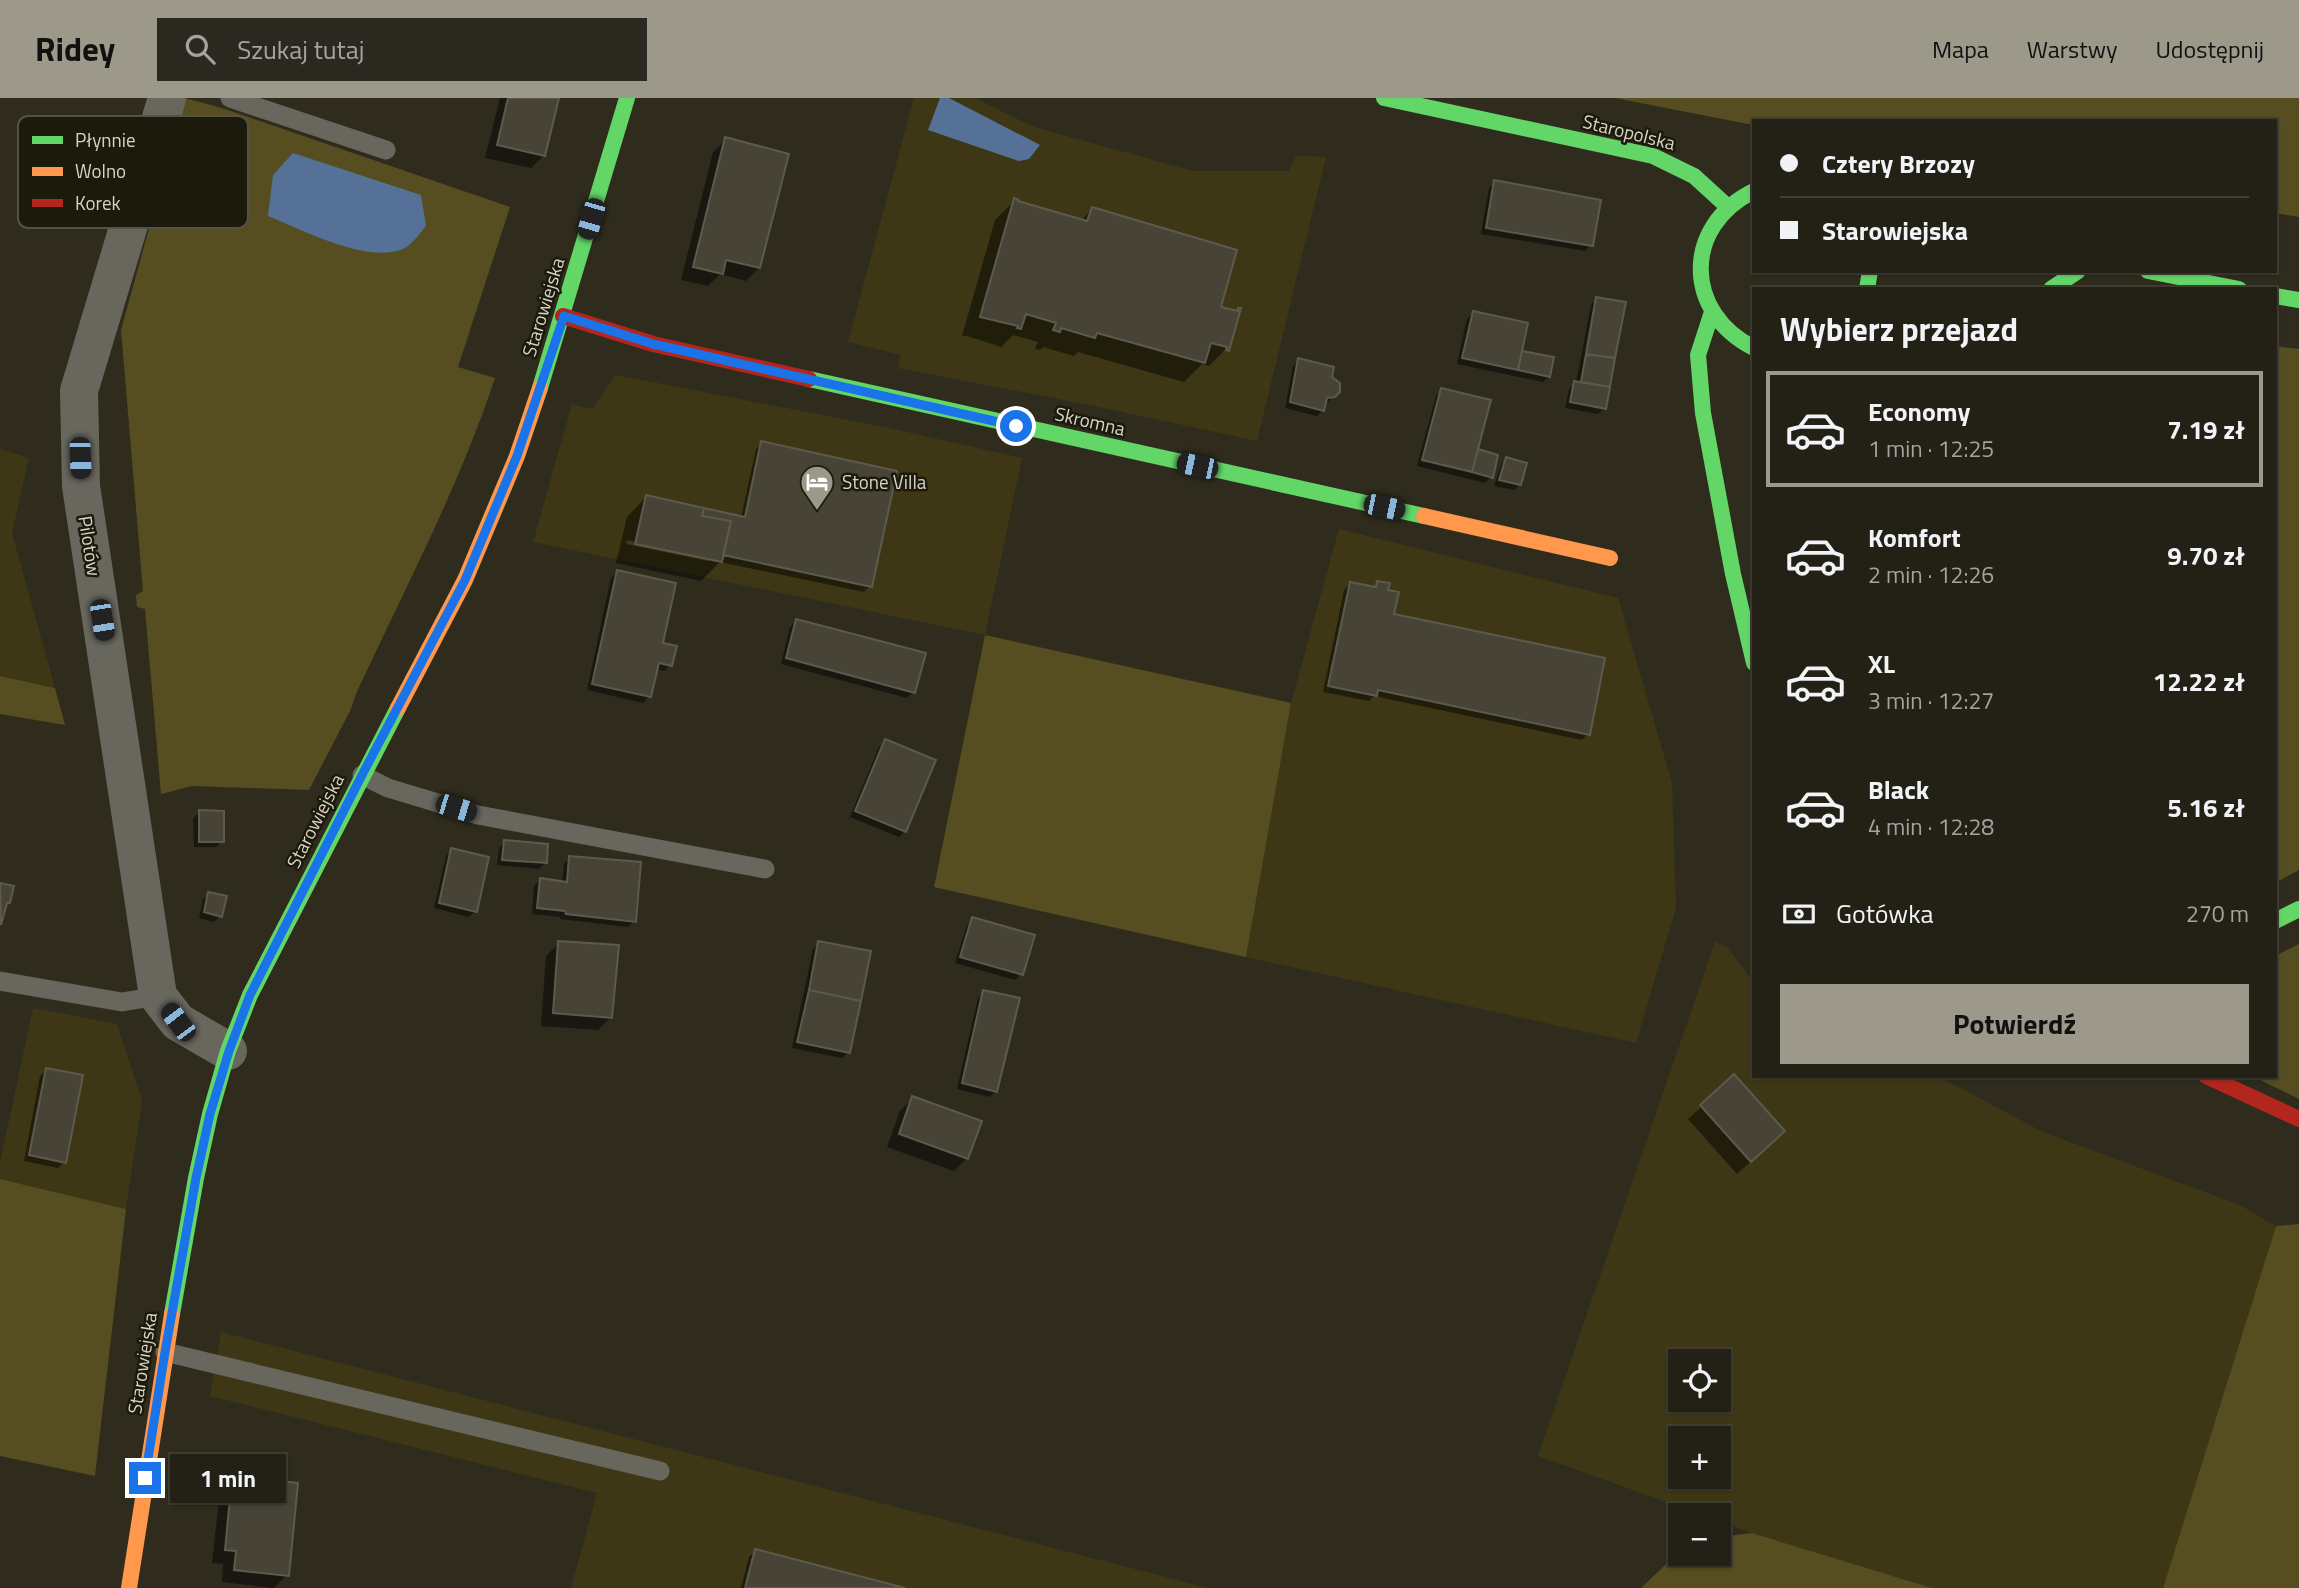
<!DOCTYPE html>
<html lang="pl">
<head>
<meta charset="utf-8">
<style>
  body { margin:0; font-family:"Titillium Web",sans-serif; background:#2b291f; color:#f1f3f6; height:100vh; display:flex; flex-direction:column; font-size:26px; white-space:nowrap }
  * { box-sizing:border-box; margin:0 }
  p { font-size:23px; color:#a3a3a1 }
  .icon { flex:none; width:38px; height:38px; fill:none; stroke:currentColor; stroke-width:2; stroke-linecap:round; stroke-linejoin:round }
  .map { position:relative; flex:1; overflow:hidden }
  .panel { position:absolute; left:1752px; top:189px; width:525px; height:791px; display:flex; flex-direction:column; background:#232116; border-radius:0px; box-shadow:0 2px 5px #0004,0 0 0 2px #403e35 }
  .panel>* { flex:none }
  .banner { position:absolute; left:1752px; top:21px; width:525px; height:154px; border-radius:0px; box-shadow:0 2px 5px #0004,0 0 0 2px #403e35; display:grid; align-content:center; height:154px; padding:0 28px; background:#232116 }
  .controls { position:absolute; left:1668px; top:1251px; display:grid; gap:14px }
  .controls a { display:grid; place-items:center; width:63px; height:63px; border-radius:0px; background:#232116; box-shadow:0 2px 5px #0004,0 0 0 2px #403e35; font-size:35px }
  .end { position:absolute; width:32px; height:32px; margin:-16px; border:9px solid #1a73e8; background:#fff; box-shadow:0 0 0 4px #fff }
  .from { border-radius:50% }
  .bubble { position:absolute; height:49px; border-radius:0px; background:#232116; box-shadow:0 2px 5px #0004,0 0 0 2px #403e35; font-size:23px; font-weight:700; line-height:49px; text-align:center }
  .car { position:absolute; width:21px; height:42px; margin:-21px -10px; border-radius:9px; box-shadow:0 0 5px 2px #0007; background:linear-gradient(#222 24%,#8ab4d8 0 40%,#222 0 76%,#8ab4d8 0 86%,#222 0) }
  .banner b { display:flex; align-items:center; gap:24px; height:66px; font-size:26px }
  .banner b+b { border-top:2px solid #403e35 }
  .banner i { width:18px; height:18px; background:#f1f3f6 }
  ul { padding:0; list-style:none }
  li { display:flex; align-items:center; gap:21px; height:116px; margin:0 14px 10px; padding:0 14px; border:4px solid transparent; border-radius:0px }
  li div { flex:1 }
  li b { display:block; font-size:26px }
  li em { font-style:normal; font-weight:700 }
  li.selected { border-color:#9c998a }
  li>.icon { width:63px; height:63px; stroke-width:1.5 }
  h2 { padding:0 28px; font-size:32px; line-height:84px }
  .pay { display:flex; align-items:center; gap:18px; height:77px; padding:0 28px; font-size:26px }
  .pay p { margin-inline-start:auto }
  .action { display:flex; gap:14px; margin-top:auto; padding:14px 28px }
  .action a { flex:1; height:80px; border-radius:0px; background:#9c998a; color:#111; font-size:28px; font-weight:700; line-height:80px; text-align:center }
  header { display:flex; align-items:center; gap:42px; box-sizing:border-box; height:98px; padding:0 35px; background:#9c998a; color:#111 }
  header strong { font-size:33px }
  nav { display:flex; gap:38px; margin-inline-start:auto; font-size:24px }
  .search { width:490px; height:63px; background:#2b291f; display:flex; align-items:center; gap:18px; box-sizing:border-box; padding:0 24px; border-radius:0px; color:#a3a3a1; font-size:26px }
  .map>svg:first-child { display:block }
  .built { fill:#3e3715; fill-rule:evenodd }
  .green { fill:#564e21 }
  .water { fill:#567198 }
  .shadow { fill:#0007; fill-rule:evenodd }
  .building { fill:#474437; stroke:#5d5a4d; stroke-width:2 }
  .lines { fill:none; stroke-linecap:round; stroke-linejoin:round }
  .lane { stroke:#68675e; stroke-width:19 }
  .street { stroke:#68675e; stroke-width:38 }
  .fast { stroke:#63d668; stroke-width:16 }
  .slow { stroke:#ff974d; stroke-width:16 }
  .jam { stroke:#b3261e; stroke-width:16 }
  .route { stroke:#1a73e8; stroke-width:9 }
  .labels { text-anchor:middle; stroke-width:5; stroke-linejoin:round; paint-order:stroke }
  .street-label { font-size:19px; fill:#d7d4c4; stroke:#1c1a0d }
  .poi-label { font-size:19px; fill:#d7d4c4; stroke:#1c1a0d; text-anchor:start }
  .key { fill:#1c1a0d; stroke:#545244; stroke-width:2 }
  .key-label { font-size:19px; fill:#d7d4c4 }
</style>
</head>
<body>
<header>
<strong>Ridey</strong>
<div class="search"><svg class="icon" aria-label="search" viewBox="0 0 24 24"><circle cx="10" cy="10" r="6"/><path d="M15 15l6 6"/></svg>Szukaj tutaj</div>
<nav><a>Mapa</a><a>Warstwy</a><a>Udostępnij</a></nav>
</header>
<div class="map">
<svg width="2299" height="1490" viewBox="0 0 2299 1490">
  <rect width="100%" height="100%" fill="#2f2c1d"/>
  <!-- built -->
  <path class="built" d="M914 0H975L1034 29 1193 73H1289L1296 58 1326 59 1257 343 1089 307 898 270 901 257 848 244Z
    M616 277 889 330 1022 360 985 537 533 444 572 306 592 311Z
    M0 351 29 360 12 435 55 590 0 578Z
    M1339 431 1618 500 1672 685 1676 810 1636 945 1246 859 1291 605Z
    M1715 844 1727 849 1753 883 1754 978H1827L1830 982 1835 978H1938L2043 1034 2240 1107 2276 1128 2163 1490H1932L1752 1435 1719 1423 1718 1418 1703 1417 1538 1358ZM1680 1264H1718V1302H1680ZM1680 1340H1718V1379H1680Z
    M33 910 117 926 142 1003 126 1111 0 1081V1065Z
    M221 1234 1208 1490H571L597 1395 210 1298Z"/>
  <!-- green -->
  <path class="green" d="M185 0 225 11 510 109 458 269 495 280C459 389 404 492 356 596L350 613 309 692 192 688 161 696 145 511 137 509 136 497 143 493 121 232Z
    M1615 0H2299V119L2275 115V23H1754L1753 27Z
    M2275 248 2299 251V772L2275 785Z
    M985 537 1291 605 1246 859 934 789Z
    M0 578 55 590 65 627 0 616Z
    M2299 846V1001L2252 978H2275V858Z
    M0 1081 126 1111 95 1378 0 1358Z
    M2299 1126V1490H2163L2276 1128Z
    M1752 1435 1932 1490H1641L1680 1453V1456H1718L1719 1439Z"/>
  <!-- water -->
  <path class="water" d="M940 0H949L1040 47 1029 61 1019 63 928 32Z
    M293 55 421 97 426 128C420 135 412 147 403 151 367 166 303 132 268 118L273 77Z"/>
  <!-- shadow -->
  <path class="shadow" d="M500 0H558L544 57 531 70 485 60Z
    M726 41 759 170 746 183 720 176 708 188 681 182 713 54Z
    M1495 84 1591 147 1585 153 1481 136 1489 90Z
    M1015 102 1081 123 1092 111 1219 210 1228 249 1209 268 1202 266 1184 284 1078 254 1074 258 1043 249 1040 252 1035 251 1038 244 1013 237 1001 249 967 238H962L995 122Z
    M1597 200 1624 205 1604 310 1598 316 1565 310 1569 291 1576 285 1591 207Z
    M1473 215 1520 254 1549 278 1543 284 1457 266 1467 221Z
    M1299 262 1330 280 1338 293 1327 305H1324L1323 312 1317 318 1285 310 1293 268Z
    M1442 292 1491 379 1485 385 1417 368 1436 298Z
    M762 345 870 488 864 494 720 464 701 483 616 465 627 419 646 399 741 420 756 351ZM627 442 708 460V463L626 446Z
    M1507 360 1520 386 1514 392 1494 388 1501 367Z
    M617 474 661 546 670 567 664 573 655 571 649 598 643 605 587 592 611 480Z
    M1378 485 1386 493 1392 517 1588 636 1582 642 1374 598 1369 603 1323 594 1344 492 1350 486 1373 490Z
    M796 523 914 594 907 600 781 566 790 529Z
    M885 643 905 733 899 739 850 719 879 649Z
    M200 714 222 743 216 749H194L193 720Z
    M505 744 545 765 539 771 497 767 499 750Z
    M452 752 475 813 469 819 434 810 446 758Z
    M570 759 634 823 628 829 560 821V819L532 816 534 788 540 782 562 785 564 766Z
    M209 795 220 818 214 824 199 820 203 802Z
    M973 821 1021 876 1015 882 955 865 967 827Z
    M559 845 611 919 598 932 541 928 546 858Z
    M819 845 848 954 842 960 792 950 813 851Z
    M984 894 996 993 990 999 957 991 978 900Z
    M47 972 64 1064 58 1070 24 1063 40 978Z
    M1734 979 1770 1046 1737 1076 1688 1021Z
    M913 1000 967 1060 954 1073 887 1049 900 1013Z
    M233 1380 287 1477 274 1490 222 1484 223 1466 212 1465 220 1393Z
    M755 1453 899 1490H741L749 1459Z"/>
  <!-- building -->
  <path class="building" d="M508 0H559L545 58 497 47Z
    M725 39 789 56 760 170 726 162 723 176 693 169Z
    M1494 82 1601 102 1593 148 1486 130Z
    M1014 100 1018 101V103L1087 123 1092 109 1237 152 1221 209 1238 213V210H1241L1229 253 1226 252 1227 249 1211 245 1205 265 1097 235 1095 240 1061 230 1060 234 1053 232 1056 225 1026 216 1021 231 1017 230 1018 228 980 219Z
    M1596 199 1626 204 1615 260 1586 256Z
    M1473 213 1528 225 1518 272 1462 260Z
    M1522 253 1554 259 1550 279 1518 272Z
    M1586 256 1615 260 1610 289 1581 284Z
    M1298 260 1334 269 1332 279 1340 285V294L1335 299 1327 300 1324 313 1290 304Z
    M1574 283 1610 289 1606 311 1570 304Z
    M1441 290 1491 302 1472 374 1422 362Z
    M761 343 897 373 872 489 723 457 731 423 702 418 704 410 745 419Z
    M1478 351 1498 357 1493 380 1472 374Z
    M1506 359 1527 365 1521 387 1499 382Z
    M646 397 704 410 702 418 731 423 722 464 635 446Z
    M617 472 676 485 663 545 677 548 672 568 659 565 651 599 592 586Z
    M1377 483 1390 485 1388 492 1399 494 1394 516 1605 560 1590 637 1378 592 1377 598 1328 588 1350 484 1376 489Z
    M796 521 926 555 915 595 786 560Z
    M885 641 936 662 906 734 855 713Z
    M199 712 224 713V744H199Z
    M504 742 548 746 547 765 502 762Z
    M451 750 489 759 477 814 439 805Z
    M569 758 641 764 636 824 566 816 565 813 537 810 540 780 567 784Z
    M0 785 14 788 10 805H7L1 827Z
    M208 794 227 798 222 819 204 814Z
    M972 819 1035 837 1023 877 960 859Z
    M558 843 619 847 612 920 553 915Z
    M818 843 871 853 861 903 809 892Z
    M809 892 861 903 850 955 797 944Z
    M983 892 1020 900 997 994 962 985Z
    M46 970 83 977 66 1065 29 1057Z
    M1734 976 1785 1033 1751 1064 1700 1007Z
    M912 998 982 1023 968 1061 899 1036Z
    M232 1378 298 1385 289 1478 234 1472 236 1453 225 1452Z
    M755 1451 905 1490H745Z"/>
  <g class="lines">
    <!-- lane -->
    <path class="lane" d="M230 0 386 52
      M362 677 388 690 478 717 765 771
      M0 883 122 904 158 898
      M165 1254 660 1373"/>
    <!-- street -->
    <path class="street" d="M167 0 79 293 81 388 158 898 178 924 228 953"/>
    <!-- fast -->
    <path class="fast" d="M1384 0 1653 58 1694 78 1728 109
      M1754 93C1682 128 1684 215 1754 250
      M2148 173 2239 191
      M1867 191 1870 173
      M2051 191 2078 173
      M2275 198 2299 202
      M1712 214 1698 257 1703 315 1733 476 1754 565
      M809 281 1424 418
      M540 290 627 0
      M2275 823 2299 811
      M172 1216 196 1080 210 1016 228 953 250 897 398 610"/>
    <!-- slow -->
    <path class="slow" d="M1424 418 1610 460
      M398 610 465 482 517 358 540 290
      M129 1490 172 1216"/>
    <!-- jam -->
    <path class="jam" d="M563 218 653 246 809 281
      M2206 978 2299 1021"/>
  </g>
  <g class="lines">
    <!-- route -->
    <path class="route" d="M145 1380 165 1254 196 1080 210 1016 229 953 250 897 362 677 465 482 517 358 564 218 653 246 1016 328"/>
  </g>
  <!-- icons -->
  <defs>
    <symbol id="hotel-pin" viewBox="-11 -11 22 30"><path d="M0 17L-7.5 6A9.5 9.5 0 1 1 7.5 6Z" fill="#9c998a" stroke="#1c1a0d"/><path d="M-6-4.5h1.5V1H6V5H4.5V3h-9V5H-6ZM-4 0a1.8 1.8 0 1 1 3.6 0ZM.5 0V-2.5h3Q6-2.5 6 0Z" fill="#fff"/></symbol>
  </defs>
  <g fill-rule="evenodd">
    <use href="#hotel-pin" x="798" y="365" width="38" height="52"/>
  </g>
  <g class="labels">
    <!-- street labels -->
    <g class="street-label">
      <text transform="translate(1629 34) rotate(14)" y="7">Staropolska</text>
      <text transform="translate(543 209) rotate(-73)" y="7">Starowiejska</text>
      <text transform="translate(1090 323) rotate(13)" y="7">Skromna</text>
      <text transform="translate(90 448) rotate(81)" y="7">Pilotów</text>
      <text transform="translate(315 723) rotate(-63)" y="7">Starowiejska</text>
      <text transform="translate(142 1265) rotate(-81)" y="7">Starowiejska</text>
    </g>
    <!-- poi labels -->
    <g class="poi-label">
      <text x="842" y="391">Stone Villa</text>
    </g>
  </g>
  <!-- legend -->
  <rect x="18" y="18" width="230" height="112" rx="10" class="key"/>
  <rect x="32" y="38" width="31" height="8" fill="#63d668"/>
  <rect x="32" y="69" width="31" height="9" fill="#ff974d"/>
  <rect x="32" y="101" width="31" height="8" fill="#b3261e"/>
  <g class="key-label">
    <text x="75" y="49">Płynnie</text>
    <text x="75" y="80">Wolno</text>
    <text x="75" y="112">Korek</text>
  </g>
</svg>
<div class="controls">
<a><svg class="icon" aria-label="locate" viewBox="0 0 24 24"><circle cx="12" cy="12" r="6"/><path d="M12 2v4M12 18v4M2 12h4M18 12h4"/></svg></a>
<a>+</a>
<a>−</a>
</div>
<i class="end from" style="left:1016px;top:328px"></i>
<i class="end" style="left:145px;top:1380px"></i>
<div class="bubble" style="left:170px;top:1356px;width:116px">1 min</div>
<i class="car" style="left:591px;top:121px;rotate:196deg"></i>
<i class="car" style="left:80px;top:360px;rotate:178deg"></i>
<i class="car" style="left:1197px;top:368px;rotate:282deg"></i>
<i class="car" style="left:1384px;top:409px;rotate:102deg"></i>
<i class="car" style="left:102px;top:522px;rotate:171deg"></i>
<i class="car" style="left:456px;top:710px;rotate:107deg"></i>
<i class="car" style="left:178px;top:924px;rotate:323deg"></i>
<div class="banner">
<b><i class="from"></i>Cztery Brzozy</b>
<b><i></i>Starowiejska</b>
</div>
<section class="panel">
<h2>Wybierz przejazd</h2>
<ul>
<li class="selected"><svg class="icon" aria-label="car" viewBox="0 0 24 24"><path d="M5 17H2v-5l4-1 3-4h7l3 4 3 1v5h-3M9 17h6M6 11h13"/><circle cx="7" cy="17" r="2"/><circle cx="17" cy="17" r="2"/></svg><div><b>Economy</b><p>1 min · 12:25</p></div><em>7.19 zł</em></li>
<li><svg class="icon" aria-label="car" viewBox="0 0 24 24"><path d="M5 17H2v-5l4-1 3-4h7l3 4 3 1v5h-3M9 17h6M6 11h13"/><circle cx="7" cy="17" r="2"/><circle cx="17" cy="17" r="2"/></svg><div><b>Komfort</b><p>2 min · 12:26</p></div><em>9.70 zł</em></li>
<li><svg class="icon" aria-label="car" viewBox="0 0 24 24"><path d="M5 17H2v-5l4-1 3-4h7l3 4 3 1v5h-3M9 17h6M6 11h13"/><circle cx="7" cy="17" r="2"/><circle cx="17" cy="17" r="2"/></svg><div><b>XL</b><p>3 min · 12:27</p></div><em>12.22 zł</em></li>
<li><svg class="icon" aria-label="car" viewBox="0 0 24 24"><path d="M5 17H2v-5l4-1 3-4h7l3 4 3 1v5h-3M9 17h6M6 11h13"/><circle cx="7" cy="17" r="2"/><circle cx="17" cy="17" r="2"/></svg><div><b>Black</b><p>4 min · 12:28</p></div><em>5.16 zł</em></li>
</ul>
<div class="pay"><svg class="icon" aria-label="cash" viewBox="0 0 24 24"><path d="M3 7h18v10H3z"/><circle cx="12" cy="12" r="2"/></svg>Gotówka<p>270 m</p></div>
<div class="action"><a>Potwierdź</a></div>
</section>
</div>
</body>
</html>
